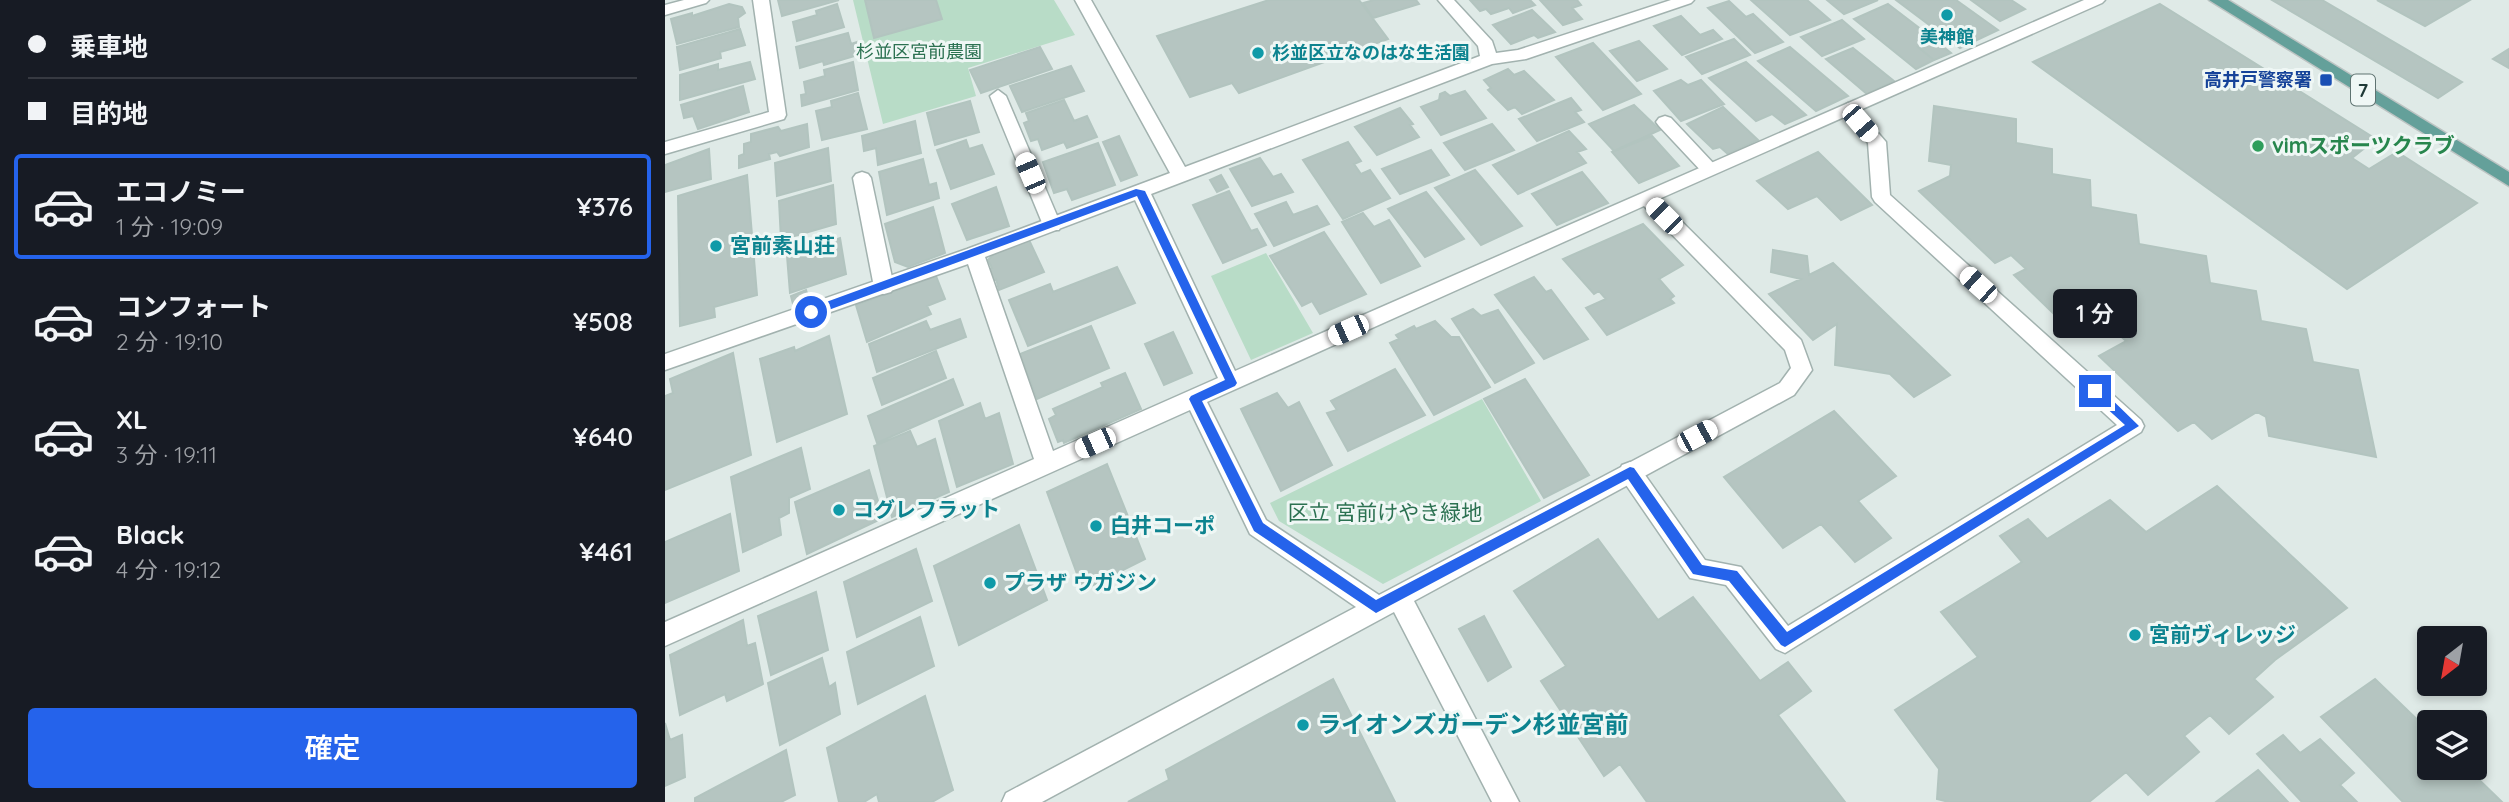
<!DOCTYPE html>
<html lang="ja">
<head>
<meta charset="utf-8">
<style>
  body { margin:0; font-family:Quicksand,"Noto Sans JP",sans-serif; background:#20242c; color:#f1f3f6; height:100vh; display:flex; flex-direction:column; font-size:26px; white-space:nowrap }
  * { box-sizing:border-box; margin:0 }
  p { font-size:23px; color:#9ea1a6 }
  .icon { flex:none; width:38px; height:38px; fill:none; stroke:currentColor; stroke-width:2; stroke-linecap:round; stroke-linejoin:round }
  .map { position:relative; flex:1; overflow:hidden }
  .details { display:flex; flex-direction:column; background:#171b24; width:665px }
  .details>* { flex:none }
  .guide { display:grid; align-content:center; height:154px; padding:0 28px; background:#171b24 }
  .needle { width:46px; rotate:211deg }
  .tools { position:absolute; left:1752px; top:626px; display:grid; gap:14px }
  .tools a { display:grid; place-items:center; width:70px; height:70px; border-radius:7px; background:#171b24; box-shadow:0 4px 10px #0003; font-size:35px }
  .end { position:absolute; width:32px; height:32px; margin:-16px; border:9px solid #2563eb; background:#fff; box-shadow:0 0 0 4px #fff }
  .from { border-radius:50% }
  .bubble { position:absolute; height:49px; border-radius:7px; background:#171b24; box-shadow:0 4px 10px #0003; font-size:23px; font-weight:600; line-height:49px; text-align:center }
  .car { position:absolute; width:21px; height:42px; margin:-21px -10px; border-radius:9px; box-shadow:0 0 5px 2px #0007; background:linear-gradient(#fff 24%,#345 0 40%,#fff 0 76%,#345 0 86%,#fff 0) }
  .guide b { display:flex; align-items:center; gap:24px; height:66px; font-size:26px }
  .guide b+b { border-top:2px solid #363941 }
  .guide i { width:18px; height:18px; background:#f1f3f6 }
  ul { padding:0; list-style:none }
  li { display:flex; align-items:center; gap:21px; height:105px; margin:0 14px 10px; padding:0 14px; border:4px solid transparent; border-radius:7px }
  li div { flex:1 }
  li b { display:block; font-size:26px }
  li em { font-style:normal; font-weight:600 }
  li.active { border-color:#2563eb }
  li>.icon { width:63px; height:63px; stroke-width:1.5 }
  .action { display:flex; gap:14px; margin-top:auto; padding:14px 28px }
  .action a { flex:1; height:80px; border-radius:7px; background:#2563eb; color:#fff; font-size:28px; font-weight:600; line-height:80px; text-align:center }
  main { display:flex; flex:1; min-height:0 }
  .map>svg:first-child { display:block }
  .green { fill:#b8dcc7 }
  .building { fill:#b5c5c1; stroke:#b2c4bf; stroke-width:2 }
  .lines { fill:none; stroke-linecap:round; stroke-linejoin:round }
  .lane-casing { stroke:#a2b2af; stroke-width:3 }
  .street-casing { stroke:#a2b2af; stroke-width:3 }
  .primary-casing { stroke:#bcc4c3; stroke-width:3 }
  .lane { fill:#fff; fill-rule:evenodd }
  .street { fill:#fff; fill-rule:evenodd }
  .primary { fill:#64a09a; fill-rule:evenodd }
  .route { fill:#2563eb }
  .culture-dot { fill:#0f9aa8; stroke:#eff7f5; stroke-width:2.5 }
  .transit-dot { fill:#1a4fb4; stroke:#eff7f5; stroke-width:2.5 }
  .leisure-dot { fill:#2e9e5b; stroke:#eff7f5; stroke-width:2.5 }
  .labels { text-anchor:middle; stroke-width:6; stroke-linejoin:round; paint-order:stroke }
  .far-culture-label { font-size:18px; font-weight:bold; fill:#0d838f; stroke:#eff7f5 }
  .far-park-label { font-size:18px; fill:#2b7151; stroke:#eff7f5 }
  .far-transit-label { font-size:18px; font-weight:bold; fill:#164399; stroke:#eff7f5; text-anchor:end }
  .shield { fill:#eff7f5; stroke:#5e7371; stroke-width:2 }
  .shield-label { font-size:19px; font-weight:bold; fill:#203a38 }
  .leisure-label { font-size:21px; font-weight:bold; fill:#27864d; stroke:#eff7f5; text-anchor:start }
  .culture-label { font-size:21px; font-weight:bold; fill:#0d838f; stroke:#eff7f5; text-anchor:start }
  .park-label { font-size:21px; fill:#2b7151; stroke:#eff7f5 }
  .near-culture-label { font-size:24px; font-weight:bold; fill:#0d838f; stroke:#eff7f5; text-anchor:start }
</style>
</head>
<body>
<main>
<section class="details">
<div class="guide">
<b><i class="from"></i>乗車地</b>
<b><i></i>目的地</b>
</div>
<ul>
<li class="active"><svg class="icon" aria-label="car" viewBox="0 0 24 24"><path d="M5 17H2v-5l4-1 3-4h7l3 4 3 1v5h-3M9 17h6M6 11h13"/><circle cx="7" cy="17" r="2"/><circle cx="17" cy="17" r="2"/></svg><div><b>エコノミー</b><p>1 分 · 19:09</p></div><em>¥376</em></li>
<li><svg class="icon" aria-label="car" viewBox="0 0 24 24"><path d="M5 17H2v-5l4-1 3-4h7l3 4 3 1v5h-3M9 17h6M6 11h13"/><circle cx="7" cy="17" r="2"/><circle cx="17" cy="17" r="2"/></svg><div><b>コンフォート</b><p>2 分 · 19:10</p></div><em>¥508</em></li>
<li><svg class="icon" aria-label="car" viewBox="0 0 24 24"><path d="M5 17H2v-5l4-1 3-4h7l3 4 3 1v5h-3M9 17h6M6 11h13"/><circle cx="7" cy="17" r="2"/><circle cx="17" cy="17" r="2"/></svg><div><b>XL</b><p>3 分 · 19:11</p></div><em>¥640</em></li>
<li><svg class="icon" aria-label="car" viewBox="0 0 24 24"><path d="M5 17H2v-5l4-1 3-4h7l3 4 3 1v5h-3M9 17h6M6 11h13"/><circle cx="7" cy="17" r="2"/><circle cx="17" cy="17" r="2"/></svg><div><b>Black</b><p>4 分 · 19:12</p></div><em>¥461</em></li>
</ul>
<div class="action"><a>確定</a></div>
</section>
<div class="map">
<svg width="1844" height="802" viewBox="0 0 1844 802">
  <rect width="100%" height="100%" fill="#dfeae7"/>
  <!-- green -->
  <path class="green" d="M188 0H389L410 35 303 68 311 96 218 124Z
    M601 253 648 333 586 360 546 276Z
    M817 399 876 501 718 584 614 521 605 503Z"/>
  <!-- building -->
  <path class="building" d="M113 0H174L117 16Z
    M200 0H271L277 19 209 38Z
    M604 0H694L723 39 574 93 567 83 525 97 492 36Z
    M709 0H751L754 4 708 18 698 3Z
    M805 0H865L870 5 848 13 844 8 826 14 821 9 815 11Z
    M875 0H912L916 5 907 8 917 19 898 25Z
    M1086 0H1142L1165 20 1125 35Z
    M1162 0H1213L1179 14Z
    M1231 0H1291L1333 30 1295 48Z
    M1306 0H1346L1360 9 1335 21Z
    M1607 0H1657L1797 82 1773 98Z
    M1712 0H1805L1760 26Z
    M1064 1 1081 17 1088 14 1118 42 1090 53 1043 8Z
    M64 4 77 7 80 13 73 18 74 27 12 44 6 19 27 13V16Z
    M172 4 179 27 132 41 128 22 152 15 151 11Z
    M1223 4 1270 40 1253 47 1269 60 1251 69 1189 19Z
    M1495 4 1711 139 1687 158 1704 169 1732 152 1812 203 1682 289 1368 62Z
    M867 10 890 32 873 38 869 35 846 44 828 25Z
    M1016 16 1035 35 1048 30 1057 39 1017 55 989 26Z
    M1177 20 1199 39 1157 56 1136 37Z
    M75 29 80 45 55 52 56 58 15 70 12 47Z
    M183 33 186 44 192 42 196 54 159 65 158 61 135 68 131 47Z
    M1069 39 1085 55 1037 74 1021 57Z
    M1270 40 1286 53 1269 60 1253 47Z
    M974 41 1002 69 972 81 945 51Z
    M928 43 976 94 938 110 891 57Z
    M375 47 387 69 316 93 305 70Z
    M1125 47 1183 96 1151 111 1093 61Z
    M1188 48 1229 81 1202 94 1161 59Z
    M1844 49V68L1828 59Z
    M85 62 90 79 15 100V75L53 64V70Z
    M188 62 193 90 137 106 136 95 141 94 139 82 160 76 159 70Z
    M1081 62 1141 115 1120 124 1107 114 1091 121 1044 78Z
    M406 66 419 91 357 112 345 86Z
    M843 69 849 75 859 71 889 100 857 114 850 107 843 110 823 90 826 88 819 80Z
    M1016 80 1023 85 1036 80 1059 104 1016 121 989 91Z
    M78 86 84 112 33 129 28 116 19 118 16 105Z
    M800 91 821 118 776 135 756 107 774 100 775 94 780 92 785 96Z
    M193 93 202 129 157 140 151 111 167 107 166 101Z
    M906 98 916 110 910 112 919 122 872 141 854 119Z
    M399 100 409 121 422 116 432 137 402 148 399 142 377 150 373 139 366 141 359 123 364 121 361 113Z
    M305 101 314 132 270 145 262 113Z
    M969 105 995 130 949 151 924 124Z
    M1269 106 1351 119V143L1387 149V174L1425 180 1426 207 1471 215 1474 244 1541 256 1545 283 1591 291 1596 321 1641 329 1648 362 1693 370 1711 457 1604 436 1601 417 1592 412 1547 439 1529 422 1513 431 1434 356 1461 341 1416 300 1389 314 1349 275 1361 269 1346 255 1330 263 1254 191 1285 176 1286 165 1264 161Z
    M1058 107 1093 140 1063 154 1055 147 1048 149 1022 124Z
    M735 108 748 124 745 125 754 137 712 155 690 127Z
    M250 121 256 153 213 165 211 148 199 151 197 136Z
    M142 124 144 147 115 156 112 152 104 154 105 159 74 168V156L79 154V144L86 142V134L113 127 116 131Z
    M827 124 849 150 800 170 779 143Z
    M904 131 921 149 912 152 921 163 853 194 828 165Z
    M454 136 472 175 456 181 438 142Z
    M987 136 1014 166 974 183 947 152Z
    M301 140 304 149 317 145 329 174 286 189 272 150Z
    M683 142 696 161 689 164 696 174 705 170 725 198 678 219 638 160Z
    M433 143 450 185 407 200 402 189 389 193 378 162Z
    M163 148 166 181 112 196 110 163Z
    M44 149 46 179 0 192V165Z
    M766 150 784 175 735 194 717 169Z
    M1153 152 1207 205 1176 220 1152 196 1123 209 1092 181Z
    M595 158 608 177 616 174 628 192 587 206 565 169Z
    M258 159 264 185 271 183 274 198 222 215 214 172Z
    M810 170 857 226 816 245 770 188Z
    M917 172 943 203 892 225 867 194Z
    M82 175 92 295 49 307 50 317 15 326 13 196Z
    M556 175 563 187 552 192 545 180Z
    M168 185 171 224 116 240 114 201Z
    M331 187 344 226 302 240 287 204Z
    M564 191 586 231 592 229 601 245 558 263 528 205Z
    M761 192 799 239 760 257 723 209Z
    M621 202 628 215 652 206 664 224 609 246 590 214Z
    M268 207 280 253 243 267 230 262 220 224Z
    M698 213 709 227 724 220 755 266 716 283 677 222Z
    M978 224 1018 265 994 279 1009 296 1005 299 1009 303 942 335 921 308 941 299 934 291 929 294 898 259Z
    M659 232 701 294 655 314 647 301 637 306 605 256Z
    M175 238 181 274 125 293 122 256Z
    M364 240 379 272 334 290 331 279 327 282 323 270 327 268 323 260 329 254Z
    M1108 250 1142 256 1144 275 1168 263 1285 375 1249 397 1225 374 1170 365 1172 324 1148 340 1104 294 1136 279 1106 272Z
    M452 267 470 303 363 346 344 300 385 284 388 292Z
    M271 276 280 299 262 306 266 314 202 342 191 305Z
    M869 277 881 292 886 290 923 339 879 359 830 295Z
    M141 290 144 299 128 304 126 296Z
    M808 309 816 316 833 310 869 363 830 383 787 319Z
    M295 319 301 337 212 372 204 344 261 321 265 330Z
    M770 321 786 337H794L825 387 769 415 725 343 734 339 731 335 749 326 751 329Z
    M426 326 444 368 372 399 355 354Z
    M508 332 527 373 499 385 480 344Z
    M164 336 182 414 112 442 95 359 129 347 130 351Z
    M271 351 281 378 217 405 208 378Z
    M68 353 86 455 0 490V396L8 393 5 379Z
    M730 369 760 415 683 451 662 413 672 410 666 401Z
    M460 373 476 409 399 443 398 440 393 442 384 419 391 415 388 409 438 387 436 383Z
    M288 379 298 405 212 443 203 416Z
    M860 379 924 475 879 498 819 399Z
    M612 393 623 408 634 402 667 465 616 491 576 409Z
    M315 403 320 419 334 413 348 464 292 487 274 421Z
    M1169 411 1231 476 1193 501 1226 538 1190 562 1156 524 1118 548 1059 477Z
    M245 431 252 447 270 439 284 492 227 517 209 446Z
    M136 448 145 489 124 498V513L114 518 116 535 78 552 66 477Z
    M442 464 480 559 418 590 382 492Z
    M204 470 218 518 142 554 130 502Z
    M1552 486 1682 608 1610 660 1589 679 1608 697 1564 734 1545 715 1519 736 1534 752 1483 795 1461 772 1424 802H1284L1272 799 1274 769 1230 710 1313 657 1276 612 1357 562 1335 536 1363 519 1382 539 1445 500 1481 532Z
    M65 514 74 571 0 603V542Z
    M354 525 382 600 294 645 269 566Z
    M933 539 993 620 1028 597 1095 681 1123 662 1146 691 1113 715 1180 802H982L955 764 939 776 876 681 901 666 849 591Z
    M251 549 267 601 192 637 179 582Z
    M151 592 163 650 106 675 93 616Z
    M819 616 846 667 823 681 794 629Z
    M255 617 269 666 193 704 182 652Z
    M78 620 82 646 90 643 98 684 62 701 60 694 15 715 5 655Z
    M157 658 164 687 170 683 175 714 115 745 103 683Z
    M668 679 730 802H463L504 780 501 770Z
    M1710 679 1764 731V768H1802L1837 802H1738L1656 717Z
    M260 696 288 790 267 802H214L212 794 199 802H174L162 748Z
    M0 723 5 740 17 735 20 777 0 786Z
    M1618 735 1635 753 1655 739 1689 773 1675 785 1692 802H1637L1592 754Z
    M121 750 130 795 116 802H30V798Z
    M1593 770 1623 802H1551Z"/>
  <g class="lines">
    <defs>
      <path id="lane" d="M333 90 341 96 396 225 394 230H380L378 225 325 96Z
        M1183 103 1189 105 1221 142 1225 195 1476 420 1479 426 1476 432 1120 653 1111 649 1061 585 1025 578 957 479 954 472 957 465 965 462 973 465 1040 560 1076 567 1123 626 1452 425 1210 202 1207 197 1203 143 1175 109Z
        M1000 116 1006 118 1050 165 1053 169 1050 173H1038L994 126 991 122 994 118Z
        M197 172 203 174 206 178 229 287 226 292 219 294 212 292 209 287 188 178 191 174Z"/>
      <path id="street" d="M19 0H44L41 3 0 15V5Z
        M88 0H104L121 115 119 119 0 154V142L104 112Z
        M410 0H426L520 167 815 56 813 46 773 0H789L827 41 831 53 853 50 1006 0H1029L1026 3 861 59 827 64 486 194 570 371 1419 0H1440L1437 3 994 199 1136 340 1147 370 1129 395 749 601 854 802H827L729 612 377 802H337L341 793 691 607 585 534 525 410 0 646V622L369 459 303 264 0 370V354L302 249 505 173ZM470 200 553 378 388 451 320 257ZM979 206 1120 350 1126 368 1115 383 714 595 601 520 542 402Z"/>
      <path id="primary" d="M1544 0H1563L1844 172V186Z"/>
    </defs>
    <!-- lane casing -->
    <use href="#lane" class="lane-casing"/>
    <!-- street casing -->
    <use href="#street" class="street-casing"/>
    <!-- primary casing -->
    <use href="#primary" class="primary-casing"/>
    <!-- lane -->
    <use href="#lane" class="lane"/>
    <!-- street -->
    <use href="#street" class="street"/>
    <!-- primary -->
    <use href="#primary" class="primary"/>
  </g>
  <!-- route -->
  <path class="route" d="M471 189 480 191 572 383 570 386 537 401 598 523 711 600 965 467 969 468 1037 565 1072 571 1122 632 1460 425 1426 394V387H1434L1474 426 1120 647 1116 645 1064 581 1028 574 963 479 711 613 589 531 524 399 526 396 560 380 472 196 150 315H142L141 312 142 309Z"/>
  <!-- markers -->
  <g class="culture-dot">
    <circle cx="1282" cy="15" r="7"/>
    <circle cx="593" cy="53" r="7"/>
    <circle cx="51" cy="246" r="7"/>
    <circle cx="174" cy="510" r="7"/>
    <circle cx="431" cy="526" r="7"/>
    <circle cx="325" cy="583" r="7"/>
    <circle cx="1470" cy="635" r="7"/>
    <circle cx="638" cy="725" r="7"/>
  </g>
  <rect class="transit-dot" x="1654" y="73" width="14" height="14" rx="3.5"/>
  <circle class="leisure-dot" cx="1593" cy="146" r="7"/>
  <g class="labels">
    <!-- far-culture labels -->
    <g class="far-culture-label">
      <text x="1282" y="43">美神館</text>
      <text x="607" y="59" text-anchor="start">杉並区立なのはな生活園</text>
    </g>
    <!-- far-park labels -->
    <g class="far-park-label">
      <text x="254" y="58">杉並区宮前農園</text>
    </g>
    <!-- far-transit labels -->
    <g class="far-transit-label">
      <text x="1647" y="86">高井戸警察署</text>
    </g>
    <!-- shield labels -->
    <rect class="shield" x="1686" y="74.5" width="24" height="31" rx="5"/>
    <g class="shield-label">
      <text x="1698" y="97">7</text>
    </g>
    <!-- leisure labels -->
    <g class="leisure-label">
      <text x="1607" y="153">vimスポーツクラブ</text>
    </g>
    <!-- culture labels -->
    <g class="culture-label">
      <text x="65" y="253">宮前素山荘</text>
      <text x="188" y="517">コグレフラット</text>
      <text x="445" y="533">白井コーポ</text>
      <text x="339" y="590">プラザ ウガジン</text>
      <text x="1484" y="642">宮前ヴィレッジ</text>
    </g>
    <!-- park labels -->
    <g class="park-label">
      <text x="720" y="520">区立 宮前けやき緑地</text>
    </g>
    <!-- near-culture labels -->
    <g class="near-culture-label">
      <text x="652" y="733">ライオンズガーデン杉並宮前</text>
    </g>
  </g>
</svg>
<div class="tools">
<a><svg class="needle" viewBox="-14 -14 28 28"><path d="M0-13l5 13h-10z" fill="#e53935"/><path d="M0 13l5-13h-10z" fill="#9ea1a6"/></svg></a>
<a><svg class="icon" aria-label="layers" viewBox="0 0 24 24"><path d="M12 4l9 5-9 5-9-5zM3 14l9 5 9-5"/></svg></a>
</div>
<i class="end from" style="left:146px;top:312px"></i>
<i class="end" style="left:1430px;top:391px"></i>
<div class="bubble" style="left:1388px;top:289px;width:84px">1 分</div>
<i class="car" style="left:1195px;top:123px;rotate:139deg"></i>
<i class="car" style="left:365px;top:173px;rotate:337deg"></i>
<i class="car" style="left:999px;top:216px;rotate:315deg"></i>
<i class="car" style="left:1313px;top:285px;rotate:312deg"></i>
<i class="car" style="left:683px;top:330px;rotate:246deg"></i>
<i class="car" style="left:1032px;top:436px;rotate:62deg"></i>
<i class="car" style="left:430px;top:443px;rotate:246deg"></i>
</div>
</main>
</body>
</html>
